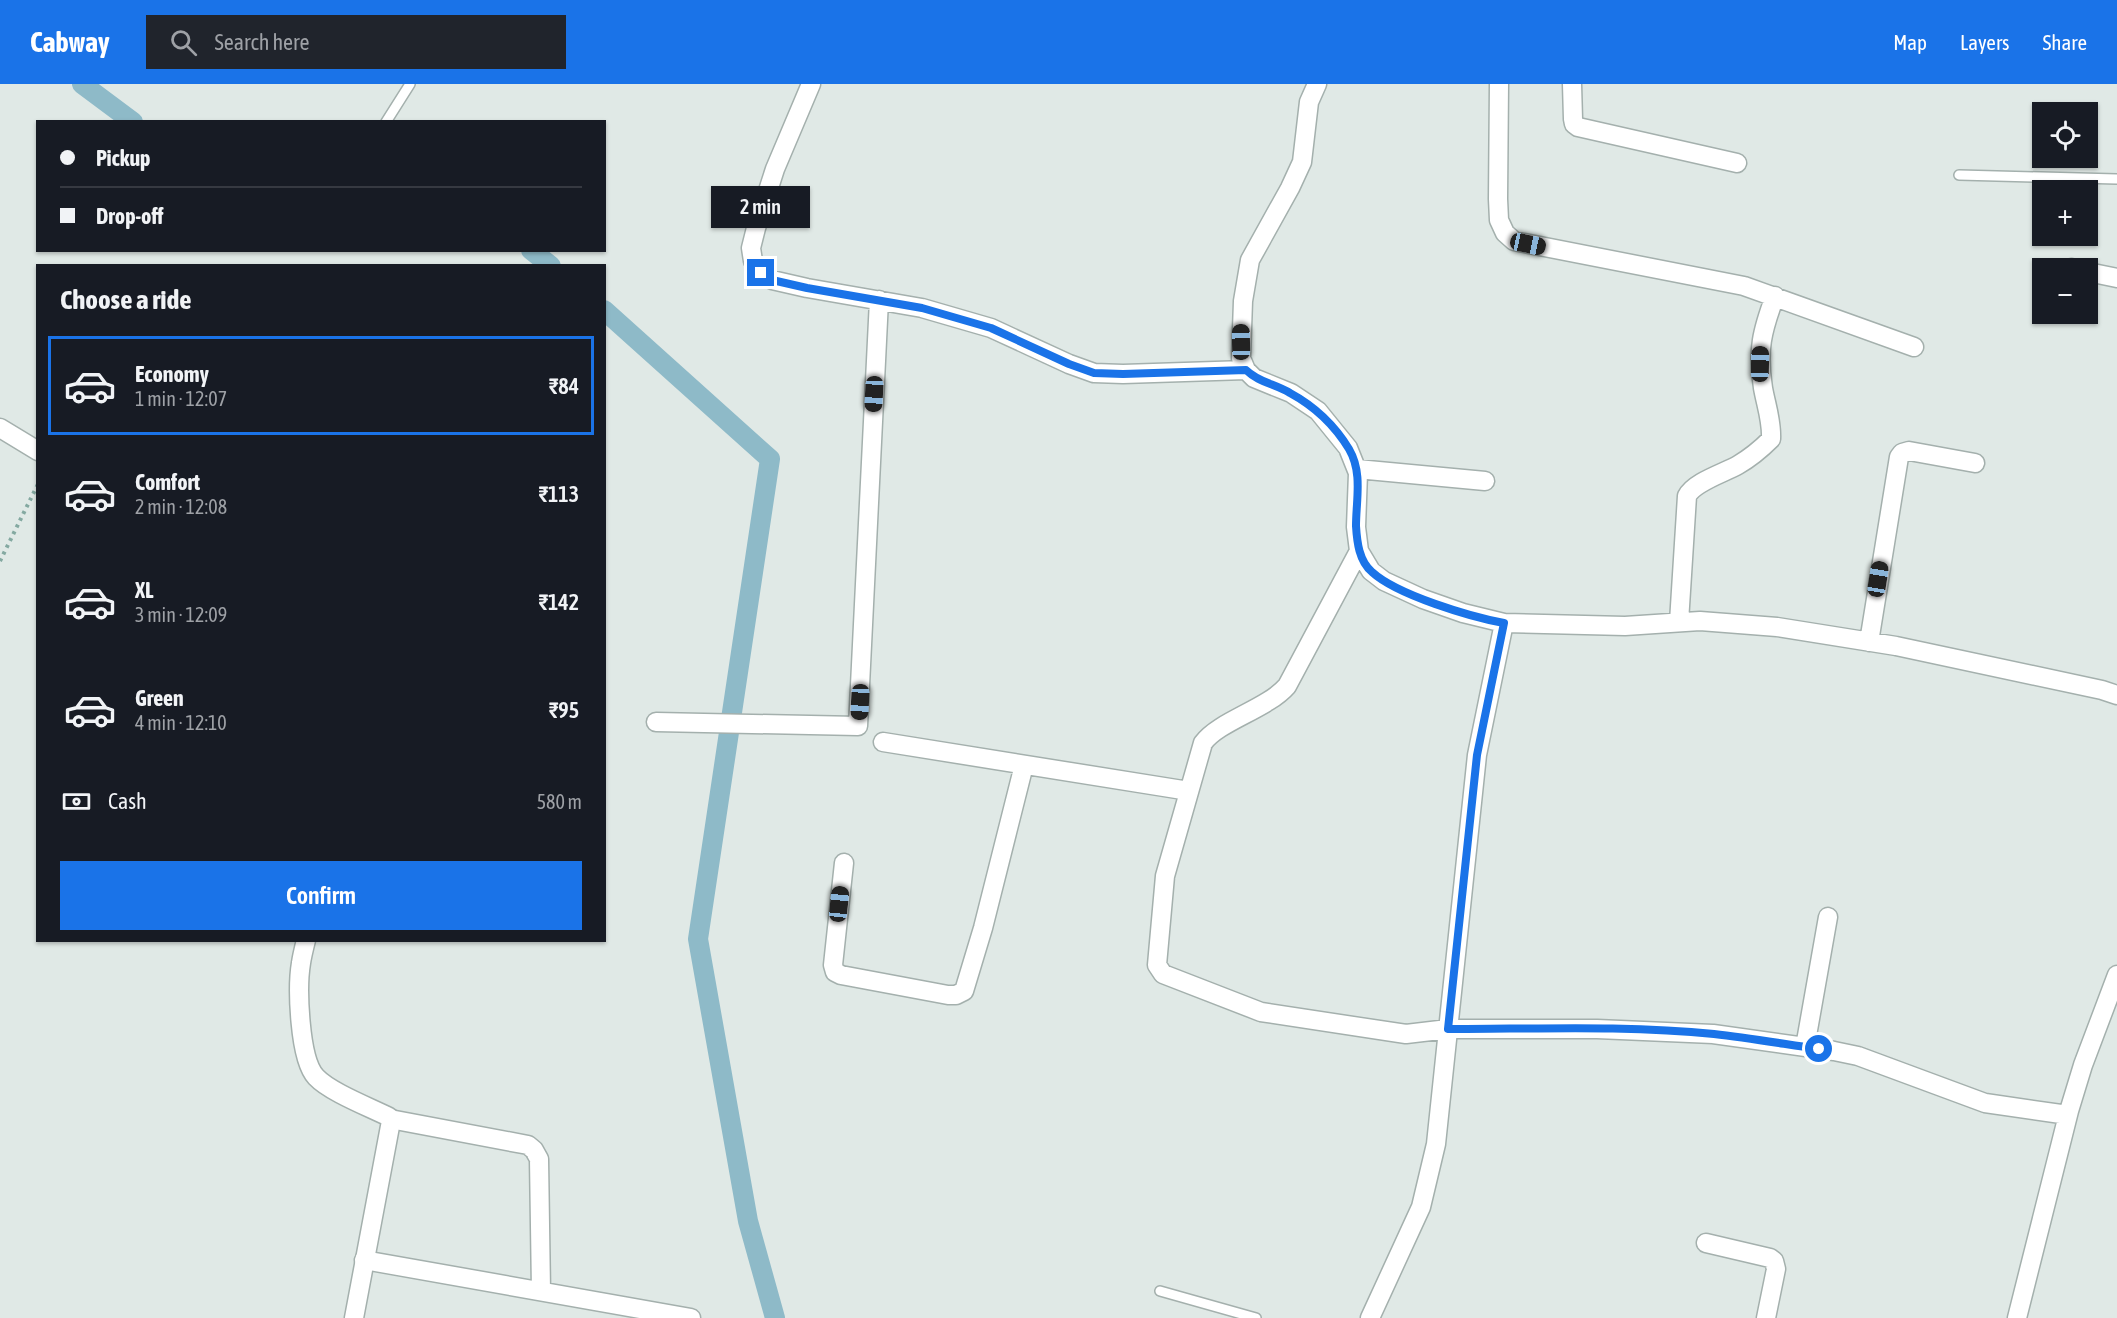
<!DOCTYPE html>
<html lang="en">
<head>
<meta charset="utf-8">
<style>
  body { margin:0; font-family:"Asap Condensed",sans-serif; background:#20242c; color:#f1f3f6; height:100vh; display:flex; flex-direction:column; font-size:22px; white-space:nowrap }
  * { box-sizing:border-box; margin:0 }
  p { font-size:20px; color:#9ea1a6 }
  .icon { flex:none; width:33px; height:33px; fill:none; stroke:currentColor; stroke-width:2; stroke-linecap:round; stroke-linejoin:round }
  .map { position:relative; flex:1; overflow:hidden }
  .side { position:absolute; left:36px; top:180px; width:570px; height:678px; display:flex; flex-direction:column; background:#171b24; border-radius:0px; box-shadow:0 2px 4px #0004 }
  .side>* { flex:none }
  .guide { position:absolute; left:36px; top:36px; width:570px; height:132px; border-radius:0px; box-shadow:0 2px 4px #0004; display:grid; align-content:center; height:132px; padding:0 24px; background:#171b24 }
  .controls { position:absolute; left:2032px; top:18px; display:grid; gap:12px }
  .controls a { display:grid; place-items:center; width:66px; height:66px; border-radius:0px; background:#171b24; box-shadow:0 2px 4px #0004; font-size:30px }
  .end { position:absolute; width:27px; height:27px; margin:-14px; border:8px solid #1a73e8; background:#fff; box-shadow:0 0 0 3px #fff }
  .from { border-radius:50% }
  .bubble { position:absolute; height:42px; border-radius:0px; background:#171b24; box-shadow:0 2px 4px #0004; font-size:20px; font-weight:600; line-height:42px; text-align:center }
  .car { position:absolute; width:18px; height:36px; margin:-18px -9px; border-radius:8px; box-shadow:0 0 4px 2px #0007; background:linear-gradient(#222 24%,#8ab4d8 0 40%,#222 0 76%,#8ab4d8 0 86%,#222 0) }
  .guide b { display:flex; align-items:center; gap:21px; height:57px; font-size:22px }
  .guide b+b { border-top:2px solid #363941 }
  .guide i { width:15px; height:15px; background:#f1f3f6 }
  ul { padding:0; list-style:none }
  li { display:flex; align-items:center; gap:18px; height:99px; margin:0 12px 9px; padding:0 12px; border:3px solid transparent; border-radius:0px }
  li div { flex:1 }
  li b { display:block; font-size:22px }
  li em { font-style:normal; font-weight:600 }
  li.selected { border-color:#1a73e8 }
  li>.icon { width:54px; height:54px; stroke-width:1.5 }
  h2 { padding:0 24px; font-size:27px; line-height:72px }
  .pay { display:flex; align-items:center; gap:15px; height:66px; padding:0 24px; font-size:22px }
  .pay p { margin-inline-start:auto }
  .action { display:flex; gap:12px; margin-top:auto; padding:12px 24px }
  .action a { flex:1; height:69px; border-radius:0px; background:#1a73e8; color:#fff; font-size:24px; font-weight:600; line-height:69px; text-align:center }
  header { display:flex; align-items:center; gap:36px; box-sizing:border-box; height:84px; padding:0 30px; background:#1a73e8; color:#fff }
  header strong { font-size:28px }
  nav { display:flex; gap:33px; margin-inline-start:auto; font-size:21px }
  .search { width:420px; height:54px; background:#20242c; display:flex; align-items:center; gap:15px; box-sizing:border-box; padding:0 21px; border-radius:0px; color:#9ea1a6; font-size:22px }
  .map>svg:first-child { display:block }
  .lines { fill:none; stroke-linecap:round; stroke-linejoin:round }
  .canal { stroke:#8ebac8; stroke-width:20 }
  .service-casing { stroke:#a4b0ad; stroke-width:12 }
  .minor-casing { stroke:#a4b0ad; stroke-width:21 }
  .tertiary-casing { stroke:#a4b0ad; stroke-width:21 }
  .path { stroke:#84a9a1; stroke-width:4; stroke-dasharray:3 4.5; stroke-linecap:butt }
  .service { stroke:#fff; stroke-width:9 }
  .minor { stroke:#fff; stroke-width:18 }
  .tertiary { stroke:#fff; stroke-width:18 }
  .route { stroke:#1a73e8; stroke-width:8 }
</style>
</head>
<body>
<header>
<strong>Cabway</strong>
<div class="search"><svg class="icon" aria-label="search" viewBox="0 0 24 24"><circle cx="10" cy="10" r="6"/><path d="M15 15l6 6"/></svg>Search here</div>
<nav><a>Map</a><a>Layers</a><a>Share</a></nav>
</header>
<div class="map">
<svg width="2117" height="1234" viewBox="0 0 2117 1234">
  <rect width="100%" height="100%" fill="#e0e9e6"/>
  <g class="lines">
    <!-- canal -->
    <path class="canal" d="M82 0 133 38
      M531 166 551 182
      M604 226 770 375 698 855 748 1137 775 1234"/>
    <defs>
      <path id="service" d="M386 38 410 0
        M1959 91 2117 95
        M1160 1207 1256 1234"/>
      <path id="minor" d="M811 0 775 85 756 144 751 164 753 177 761 189 772 196 807 204 922 224 991 244 1069 280 1094 289 1123 290 1246 286
        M1317 0 1309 18 1302 78 1290 104 1250 176 1243 217 1241 274 1246 286 1254 294 1291 309 1318 327 1348 364 1358 389 1356 443 1359 467 1371 487 1384 497 1423 515 1463 529 1504 539 1625 542 1700 537 1777 543 1896 562 2102 606 2117 611
        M1499 0 1498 115 1499 136 1505 149 1514 157 1744 202 1914 263
        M1572 0 1573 35 1574 40 1578 43 1737 79
        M2071 184H2072
        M2088 188 2117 194
        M1357 385 1485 397
        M1359 467 1287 602C1267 625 1219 637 1203 659L1165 792 1157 881 1163 890 1261 928 1406 950 1448 945H1597L1713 950 1834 967 1858 972 1985 1019 2068 1031
        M1679 538 1687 412C1694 398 1724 389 1738 381 1750 374 1761 365 1771 355 1772 337 1766 321 1763 304 1757 266 1762 247 1775 212
        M1869 558 1899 373 1902 369 1909 367 1975 379
        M656 638 858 642 879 216
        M883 658 1189 707
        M844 779 833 881 835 888 841 891 948 911H956L964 907 983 844 1024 681
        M1805 963 1828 833
        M390 1035 528 1061 534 1066 539 1075 541 1207
        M1706 1159 1770 1174 1774 1177 1776 1185 1766 1234
        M364 1176 691 1234
        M1370 1234 1421 1123 1436 1060 1477 671 1504 539
        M2017 1234 2069 1027 2083 981 2117 891"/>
      <path id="tertiary" d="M0 344 38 367
        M306 856C304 864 302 872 301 879 297 903 299 975 316 993 330 1008 369 1023 389 1033L391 1037 354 1234"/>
    </defs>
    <!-- service casing -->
    <use href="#service" class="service-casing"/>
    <!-- minor casing -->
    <use href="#minor" class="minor-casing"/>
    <!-- tertiary casing -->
    <use href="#tertiary" class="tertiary-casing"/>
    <!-- path -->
    <path class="path" d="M0 477 38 400"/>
    <!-- service -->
    <use href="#service" class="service"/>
    <!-- minor -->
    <use href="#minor" class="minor"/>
    <!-- tertiary -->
    <use href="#tertiary" class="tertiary"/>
  </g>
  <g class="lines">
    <!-- route -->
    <path class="route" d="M761 189 772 196 807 204 922 224 991 244 1069 280 1094 289 1123 290 1246 286C1258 298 1275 300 1290 309 1314 322 1335 342 1349 365 1363 389 1356 416 1356 442 1357 458 1359 477 1372 488 1397 511 1471 533 1504 539L1477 671 1448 945C1535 945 1628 941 1714 950 1749 954 1784 960 1819 965"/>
  </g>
</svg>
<div class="controls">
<a><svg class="icon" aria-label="locate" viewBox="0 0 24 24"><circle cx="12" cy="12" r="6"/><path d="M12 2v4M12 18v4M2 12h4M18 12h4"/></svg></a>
<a>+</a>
<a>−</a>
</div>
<i class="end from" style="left:1819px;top:965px"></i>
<i class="end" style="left:761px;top:189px"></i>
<div class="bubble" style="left:711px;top:102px;width:99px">2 min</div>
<i class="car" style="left:1528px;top:160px;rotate:102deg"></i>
<i class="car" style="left:1241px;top:258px;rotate:359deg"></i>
<i class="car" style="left:1760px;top:280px;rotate:1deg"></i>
<i class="car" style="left:874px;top:310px;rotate:183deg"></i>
<i class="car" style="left:1878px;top:495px;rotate:9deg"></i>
<i class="car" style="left:860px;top:618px;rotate:183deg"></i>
<i class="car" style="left:839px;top:820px;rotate:6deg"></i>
<div class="guide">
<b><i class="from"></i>Pickup</b>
<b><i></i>Drop-off</b>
</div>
<section class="side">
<h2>Choose a ride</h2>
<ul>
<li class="selected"><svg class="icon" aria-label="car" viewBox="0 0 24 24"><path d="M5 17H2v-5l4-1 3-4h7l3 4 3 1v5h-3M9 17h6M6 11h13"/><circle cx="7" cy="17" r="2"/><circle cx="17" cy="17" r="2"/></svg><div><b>Economy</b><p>1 min · 12:07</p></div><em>₹84</em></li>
<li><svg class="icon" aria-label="car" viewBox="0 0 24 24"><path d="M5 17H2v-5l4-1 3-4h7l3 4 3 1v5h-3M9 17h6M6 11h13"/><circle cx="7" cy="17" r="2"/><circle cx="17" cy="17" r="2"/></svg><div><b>Comfort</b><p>2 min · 12:08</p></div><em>₹113</em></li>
<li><svg class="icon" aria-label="car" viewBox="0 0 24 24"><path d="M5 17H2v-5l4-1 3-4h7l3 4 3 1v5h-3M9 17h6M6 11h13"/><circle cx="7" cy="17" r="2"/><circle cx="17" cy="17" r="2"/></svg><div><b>XL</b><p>3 min · 12:09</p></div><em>₹142</em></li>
<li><svg class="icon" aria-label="car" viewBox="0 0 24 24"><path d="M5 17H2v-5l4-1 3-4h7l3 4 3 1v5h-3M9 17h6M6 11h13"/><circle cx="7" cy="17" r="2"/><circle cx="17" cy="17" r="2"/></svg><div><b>Green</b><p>4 min · 12:10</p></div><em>₹95</em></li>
</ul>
<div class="pay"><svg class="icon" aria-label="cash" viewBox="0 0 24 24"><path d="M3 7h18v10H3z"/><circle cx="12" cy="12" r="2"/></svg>Cash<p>580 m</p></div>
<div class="action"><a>Confirm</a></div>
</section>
</div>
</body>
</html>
